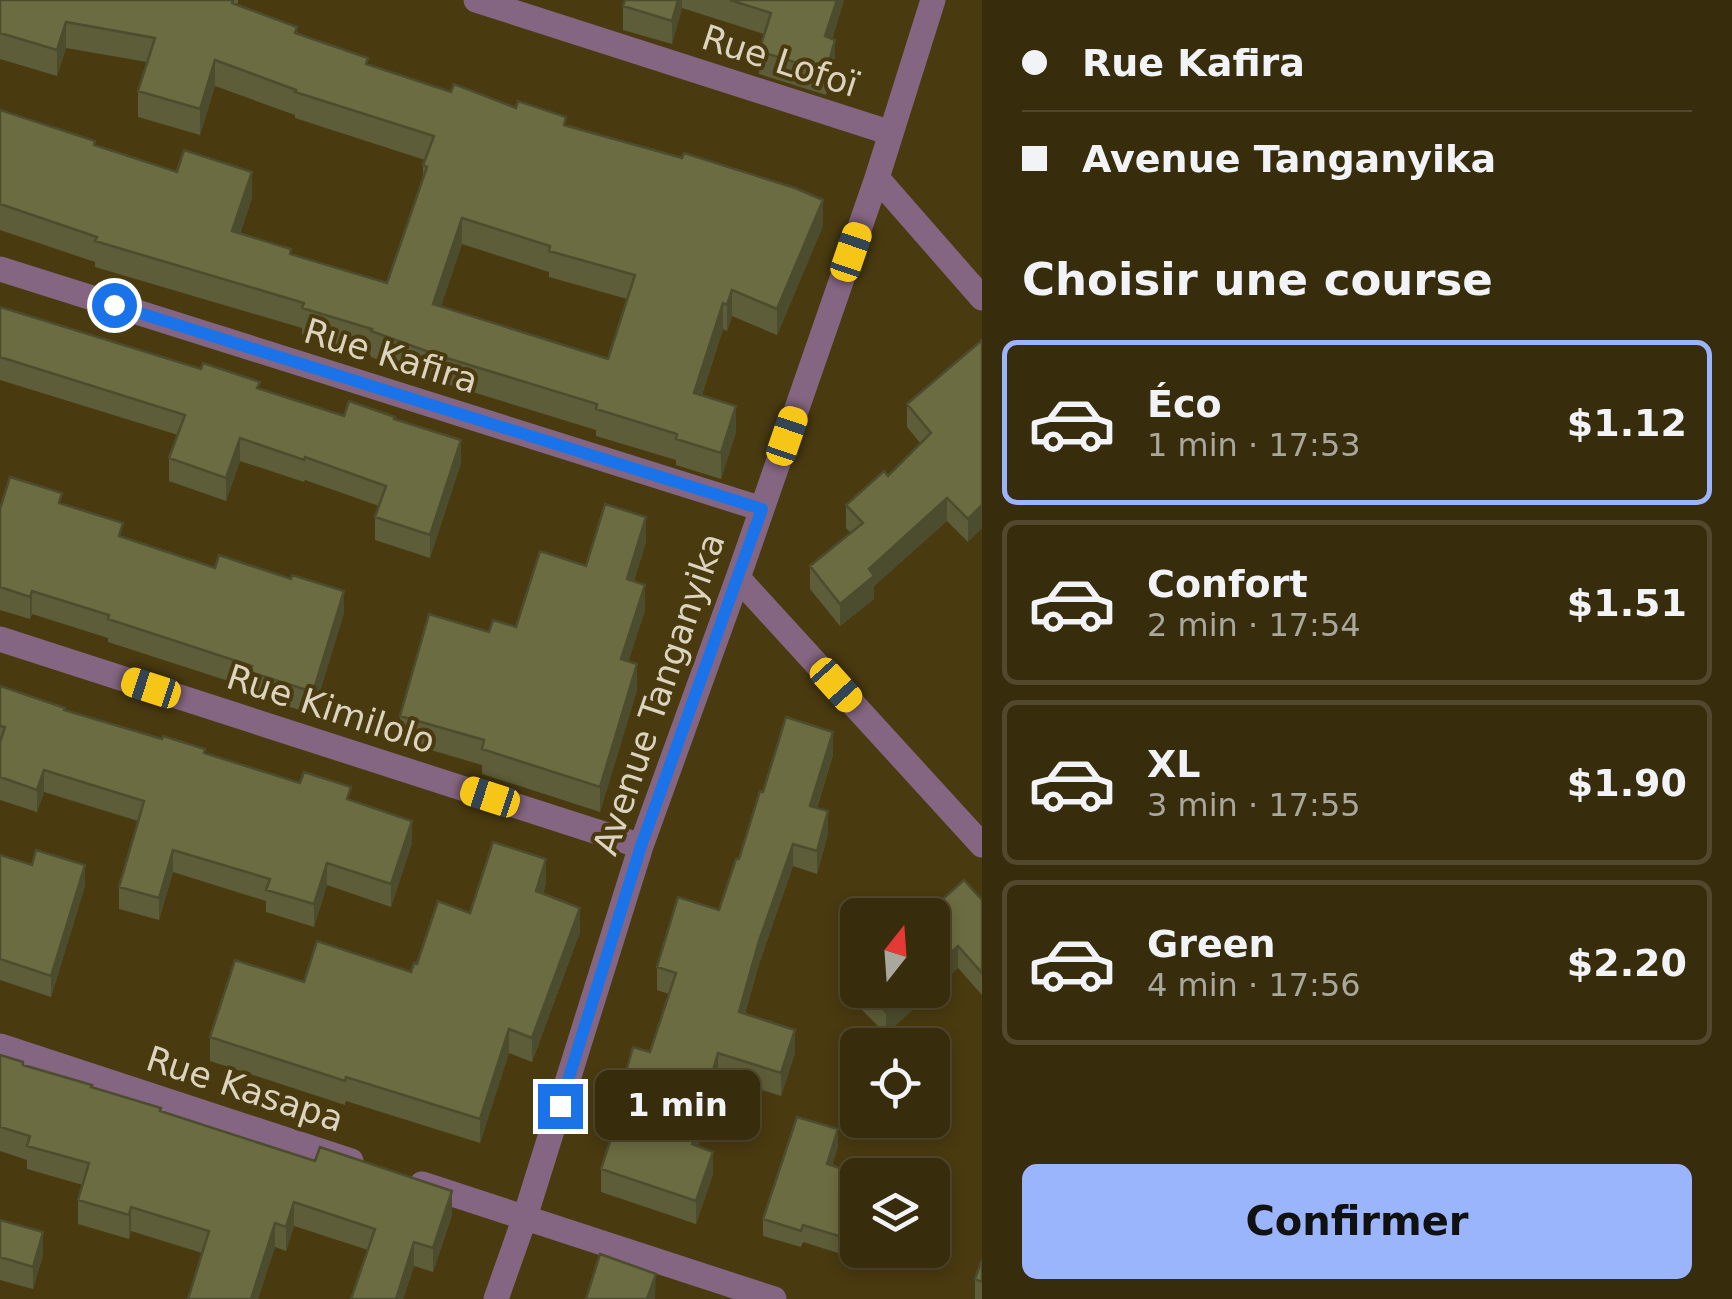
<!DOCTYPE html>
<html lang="fr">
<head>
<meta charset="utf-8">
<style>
  body { margin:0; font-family:"DejaVu Sans",sans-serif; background:#42381a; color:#f1f3f6; height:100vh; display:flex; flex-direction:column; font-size:38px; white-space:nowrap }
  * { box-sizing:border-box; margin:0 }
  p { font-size:32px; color:#aaa79d }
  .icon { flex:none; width:55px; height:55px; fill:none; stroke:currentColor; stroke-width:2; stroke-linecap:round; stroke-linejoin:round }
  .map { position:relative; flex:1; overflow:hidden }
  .panel { display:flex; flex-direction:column; background:#372c0c; width:750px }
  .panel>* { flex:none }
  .banner { display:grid; align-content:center; height:220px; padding:0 40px; background:#372c0c }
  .needle { width:65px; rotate:17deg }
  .buttons { position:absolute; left:840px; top:898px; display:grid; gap:20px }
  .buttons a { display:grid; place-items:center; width:110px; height:110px; border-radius:15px; background:#372c0c; box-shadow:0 5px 15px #0003,0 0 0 2px #51482d; font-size:50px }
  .end { position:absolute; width:45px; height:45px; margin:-22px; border:12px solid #1a73e8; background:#fff; box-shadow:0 0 0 5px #fff }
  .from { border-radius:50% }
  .bubble { position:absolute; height:70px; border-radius:15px; background:#372c0c; box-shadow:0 5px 15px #0003,0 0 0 2px #51482d; font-size:32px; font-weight:700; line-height:70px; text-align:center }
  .car { position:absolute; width:30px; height:60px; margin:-30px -15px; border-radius:12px; box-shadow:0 0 8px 2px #0007; background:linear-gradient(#f5c518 24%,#345 0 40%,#f5c518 0 76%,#345 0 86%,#f5c518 0) }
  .banner b { display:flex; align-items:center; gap:35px; height:95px; font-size:38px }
  .banner b+b { border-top:2px solid #51482d }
  .banner i { width:25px; height:25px; background:#f1f3f6 }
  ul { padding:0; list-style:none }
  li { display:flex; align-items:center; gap:30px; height:165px; margin:0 20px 15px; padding:0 20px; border:5px solid #51482d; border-radius:15px }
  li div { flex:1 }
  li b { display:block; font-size:38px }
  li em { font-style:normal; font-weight:700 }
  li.current { border-color:#9bb5fd }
  li>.icon { width:90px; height:90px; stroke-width:1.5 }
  h2 { padding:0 40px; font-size:45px; line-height:120px }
  .cta { display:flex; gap:20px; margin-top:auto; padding:20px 40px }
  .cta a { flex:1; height:115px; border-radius:15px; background:#9bb5fd; color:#111; font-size:40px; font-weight:700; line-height:115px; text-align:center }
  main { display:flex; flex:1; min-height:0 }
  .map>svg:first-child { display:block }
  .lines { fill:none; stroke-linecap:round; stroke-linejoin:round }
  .minor { stroke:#856682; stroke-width:25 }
  .wall { fill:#5d5d39; fill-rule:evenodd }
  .shaded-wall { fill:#4c4c2e }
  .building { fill:#6c6c42; stroke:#4c4c2e; stroke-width:2.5; fill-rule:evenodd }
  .route { stroke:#1a73e8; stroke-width:12 }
  .labels { text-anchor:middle; stroke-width:8; stroke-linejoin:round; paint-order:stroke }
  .street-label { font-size:35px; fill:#dcd4be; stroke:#493a10 }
</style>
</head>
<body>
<main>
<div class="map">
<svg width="982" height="1299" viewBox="0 0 982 1299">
  <rect width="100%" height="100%" fill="#493a10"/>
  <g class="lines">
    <!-- minor -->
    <path class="minor" d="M476 0 891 133
      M877 178 982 298
      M0 269 762 509
      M738 578 982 845
      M0 639 641 846
      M0 1046 351 1161
      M422 1184 774 1299
      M496 1299 525 1217 641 846 738 578 877 178 933 0"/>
  </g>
  <!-- wall -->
  <path class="wall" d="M0 0H238V5L368 65 451 92 516 108 566 126 823 226 777 335 732 316 727 331 723 329 702 395 736 432 721 479 676 465V460L596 436V430L440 382 371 357V355L302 334V328L95 267V262L0 230V110L95 146 252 198 240 234 291 254 387 283 423 179V165L425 160 295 118V115L215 86 200 135 138 117V91L147 62 66 48 57 76 0 59ZM462 244 549 272V277L627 299 608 359 441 306Z
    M625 0H844L832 39 835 63 826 95 759 74V51L764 34 682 8 672 44 623 30V6Z
    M0 307 344 416 395 419 461 463 430 558 375 540V517L379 506 305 480 304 482 240 461 226 501 169 481V458L178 435 0 380Z
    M982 340 968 542 947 521 874 586V599L840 626 810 589V566L851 533 846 528V505L888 476 921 444 907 427V404Z
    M62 504 123 537 344 613 313 714 250 695V688L108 642V638L32 614 30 619 0 610V505Z
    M646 542 634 581 645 610 628 662 637 690 600 812 482 774V765L400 741V716L489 632 516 627 586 566Z
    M0 686 65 710 351 800 412 843 391 907 327 885 314 927 266 912V901L173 872 159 920 119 909V887L138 821 44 792 37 812 0 800Z
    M833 755 817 808 828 834 817 874 793 866 759 964 745 1014 795 1053 781 1096 718 1076 698 1146 713 1174 696 1224 601 1192V1169L617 1122V1104L650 1052 669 994 657 990V967L719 910 763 792Z
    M0 855 85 886 51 997 0 980Z
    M546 883 543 894 580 932 532 1062 509 1053 480 1143 346 1101 345 1105 210 1061V1037L304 982 411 972 417 964 470 913Z
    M982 900V995L958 968 886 1034 854 1002V980L858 977V990H932Z
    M0 1055 23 1065 161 1111 452 1215 433 1272 414 1266 403 1299H351L368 1250 294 1226 286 1251 275 1247 258 1299H188L202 1253 131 1231 129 1239 78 1224V1200L83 1185 27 1169V1160L0 1151Z
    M838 1146 832 1166 858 1175V1250H877L873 1264 803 1242 801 1247 763 1236V1219Z
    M0 1220 43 1255 33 1289 0 1280Z
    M982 1260V1299H975V1279Z"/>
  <!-- shaded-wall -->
  <path class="shaded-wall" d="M678 0H682V8L672 44V21Z
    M837 0H844L825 60V36Z
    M66 22V48L57 76V50Z
    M835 40V63L826 95V72Z
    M215 60V86L200 135V109Z
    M252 172V198L232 257V231Z
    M823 200V226L777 335V309Z
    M462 218V244L433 330V304Z
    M732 290V316L727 331V305Z
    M723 303V329L694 419V393Z
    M736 406V432L721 479V453Z
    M240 438V461L226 501V478Z
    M461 440V463L430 558V535Z
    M947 498V521L874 586V599L840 626V604L869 569Z
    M982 505V528L968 542V519Z
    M646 517V542L627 604V579Z
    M645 585V610L621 685V659Z
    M32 591V614L30 619V597Z
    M344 591V613L313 714V692Z
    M637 664V690L600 812V787Z
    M833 732V755L810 828V806Z
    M44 770V792L37 812V790Z
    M828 811V834L817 874V851Z
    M412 821V843L391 907V884Z
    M793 844V866L759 964 739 1035V1012L759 941Z
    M173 850V872L159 920V898Z
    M546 859V883L536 916V891Z
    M327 863V885L314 927V904Z
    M85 865V886L51 997V976Z
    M580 908V932L532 1062V1038Z
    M958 946V968L886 1034V1012L910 990H932V970Z
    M509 1029V1053L480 1143V1119Z
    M795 1030V1053L781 1096V1073Z
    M718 1053V1076L692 1167V1144Z
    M838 1129V1146L827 1181V1164Z
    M713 1152V1174L696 1224V1201Z
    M452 1191V1215L433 1272V1248Z
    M294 1202V1226L286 1251V1227Z
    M131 1207V1231L129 1239V1215Z
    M275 1223V1247L258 1299H251Z
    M43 1232V1255L33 1289V1267Z
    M414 1242V1266L403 1299H396Z
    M656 1274 655 1299H647Z"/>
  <!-- building -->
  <path class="building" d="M0 0H233L232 3 297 27 295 33 368 58 366 64 451 92 454 84 516 108 518 101 566 117 564 125 682 158 684 153 795 188 823 200 777 309 732 290 727 305 723 303 694 393 736 406 721 453 676 439 677 434 596 409 597 404 440 356 371 331 372 329 302 308 304 303 95 241 97 237 0 204V110L95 141 94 145 177 172 184 150 252 172 232 231 291 249 290 254 387 283 427 167 423 165 434 136 295 92 296 90 215 60 200 109 138 91 155 38 66 22 57 50 0 33ZM462 218 550 246 549 251 635 275 608 359 433 304Z
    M625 0H678L672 21 623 6Z
    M730 0H837L825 36 835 40 826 72 759 51 771 13Z
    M0 307 201 369 203 363 260 382 257 388 344 416 349 401 395 417 394 419 461 440 430 535 375 517 386 486 305 457 304 460 240 438 226 478 169 458 185 415 0 357Z
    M982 340V505L968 519 947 498 869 569 874 576 840 604 810 566 863 523 846 505 884 471 888 476 931 433 907 404Z
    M10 477 62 493 59 503 123 523 119 536 215 568 219 555 291 579 292 575 344 591 313 692 250 672 252 666 108 619 109 615 32 591 30 597 0 587V505L1 506Z
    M605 504 646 517 627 579 645 585 621 659 637 664 600 787 482 749 484 740 400 716 429 614 489 632 493 620 516 627 540 551 586 566Z
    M0 686 65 708 64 710 162 739 163 736 205 749 204 753 300 783 304 772 351 787 347 799 412 821 391 884 327 863 314 904 266 890 270 879 173 850 159 898 119 887 144 801 44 770 37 790 0 777V742L5 727 0 726Z
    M786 717 833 732 810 806 828 811 817 851 793 844 759 941 739 1012 795 1030 781 1073 718 1053 692 1144 713 1152 696 1201 601 1169 622 1105 617 1104 633 1047 650 1052 676 973 657 967 678 897 719 910 736 859H739L760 791 763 792Z
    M493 842 546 859 536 891 580 908 532 1038 509 1029 480 1119 346 1077 345 1081 210 1037 235 960 304 982 317 941 411 972 414 963 417 964 438 901 470 913Z
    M36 850 85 865 51 976 0 959V855L32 865Z
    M964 880 982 900V973L958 946 932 970V915H925Z
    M864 990H910L886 1012Z
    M0 1055 23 1062V1065L92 1085 91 1087 161 1108 160 1111 315 1161 320 1147 452 1191 433 1248 414 1242 396 1299H351L375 1229 294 1202 286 1227 275 1223 251 1299H188L209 1231 131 1207 129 1215 78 1200 89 1163 27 1146 30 1136 0 1127Z
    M797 1117 838 1129 827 1164 862 1175H858V1242L803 1225 801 1231 763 1219Z
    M0 1220 43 1232 33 1267 0 1257Z
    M600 1254 656 1274 647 1299H586Z
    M982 1260V1282L975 1279Z"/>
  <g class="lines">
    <!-- route -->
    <path class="route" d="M114 305 762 509 641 846 560 1106"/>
  </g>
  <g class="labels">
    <!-- street labels -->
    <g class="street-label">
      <text transform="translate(780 61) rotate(18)" y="12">Rue Lofoï</text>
      <text transform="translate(391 356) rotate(17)" y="12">Rue Kafira</text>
      <text transform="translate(659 694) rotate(-71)" y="12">Avenue Tanganyika</text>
      <text transform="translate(331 709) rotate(18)" y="12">Rue Kimilolo</text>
      <text transform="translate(245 1089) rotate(18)" y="12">Rue Kasapa</text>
    </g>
  </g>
</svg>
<div class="buttons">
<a><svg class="needle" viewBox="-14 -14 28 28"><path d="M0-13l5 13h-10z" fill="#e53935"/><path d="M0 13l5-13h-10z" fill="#aaa79d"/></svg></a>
<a><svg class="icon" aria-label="locate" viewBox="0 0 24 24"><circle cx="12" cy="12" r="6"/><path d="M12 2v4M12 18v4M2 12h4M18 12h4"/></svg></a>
<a><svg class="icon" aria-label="layers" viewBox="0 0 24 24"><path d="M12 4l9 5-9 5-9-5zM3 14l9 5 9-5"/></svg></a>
</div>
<i class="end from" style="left:114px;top:305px"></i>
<i class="end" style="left:560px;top:1106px"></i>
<div class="bubble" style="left:595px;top:1070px;width:165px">1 min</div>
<i class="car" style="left:851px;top:252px;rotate:19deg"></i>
<i class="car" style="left:787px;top:436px;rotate:19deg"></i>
<i class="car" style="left:836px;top:685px;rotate:138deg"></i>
<i class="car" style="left:151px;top:688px;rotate:288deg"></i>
<i class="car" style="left:490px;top:797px;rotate:288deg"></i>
</div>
<section class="panel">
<div class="banner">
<b><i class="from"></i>Rue Kafira</b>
<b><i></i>Avenue Tanganyika</b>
</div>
<h2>Choisir une course</h2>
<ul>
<li class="current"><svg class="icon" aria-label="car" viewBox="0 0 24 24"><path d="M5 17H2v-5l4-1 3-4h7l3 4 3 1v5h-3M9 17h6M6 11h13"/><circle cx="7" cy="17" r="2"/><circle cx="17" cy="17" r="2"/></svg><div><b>Éco</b><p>1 min · 17:53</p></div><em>$1.12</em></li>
<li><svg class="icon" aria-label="car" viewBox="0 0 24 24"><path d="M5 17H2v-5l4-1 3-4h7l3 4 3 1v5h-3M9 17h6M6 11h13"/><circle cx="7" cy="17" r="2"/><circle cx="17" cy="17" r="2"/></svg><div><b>Confort</b><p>2 min · 17:54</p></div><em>$1.51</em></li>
<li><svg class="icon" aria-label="car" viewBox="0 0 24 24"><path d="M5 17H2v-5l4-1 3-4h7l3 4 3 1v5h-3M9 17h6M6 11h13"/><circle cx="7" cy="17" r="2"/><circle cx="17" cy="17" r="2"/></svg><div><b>XL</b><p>3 min · 17:55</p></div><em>$1.90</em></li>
<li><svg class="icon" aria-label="car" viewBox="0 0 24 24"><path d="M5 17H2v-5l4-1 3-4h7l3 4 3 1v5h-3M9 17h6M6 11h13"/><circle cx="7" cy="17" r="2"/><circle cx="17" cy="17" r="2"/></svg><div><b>Green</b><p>4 min · 17:56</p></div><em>$2.20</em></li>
</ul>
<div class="cta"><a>Confirmer</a></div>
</section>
</main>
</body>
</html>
